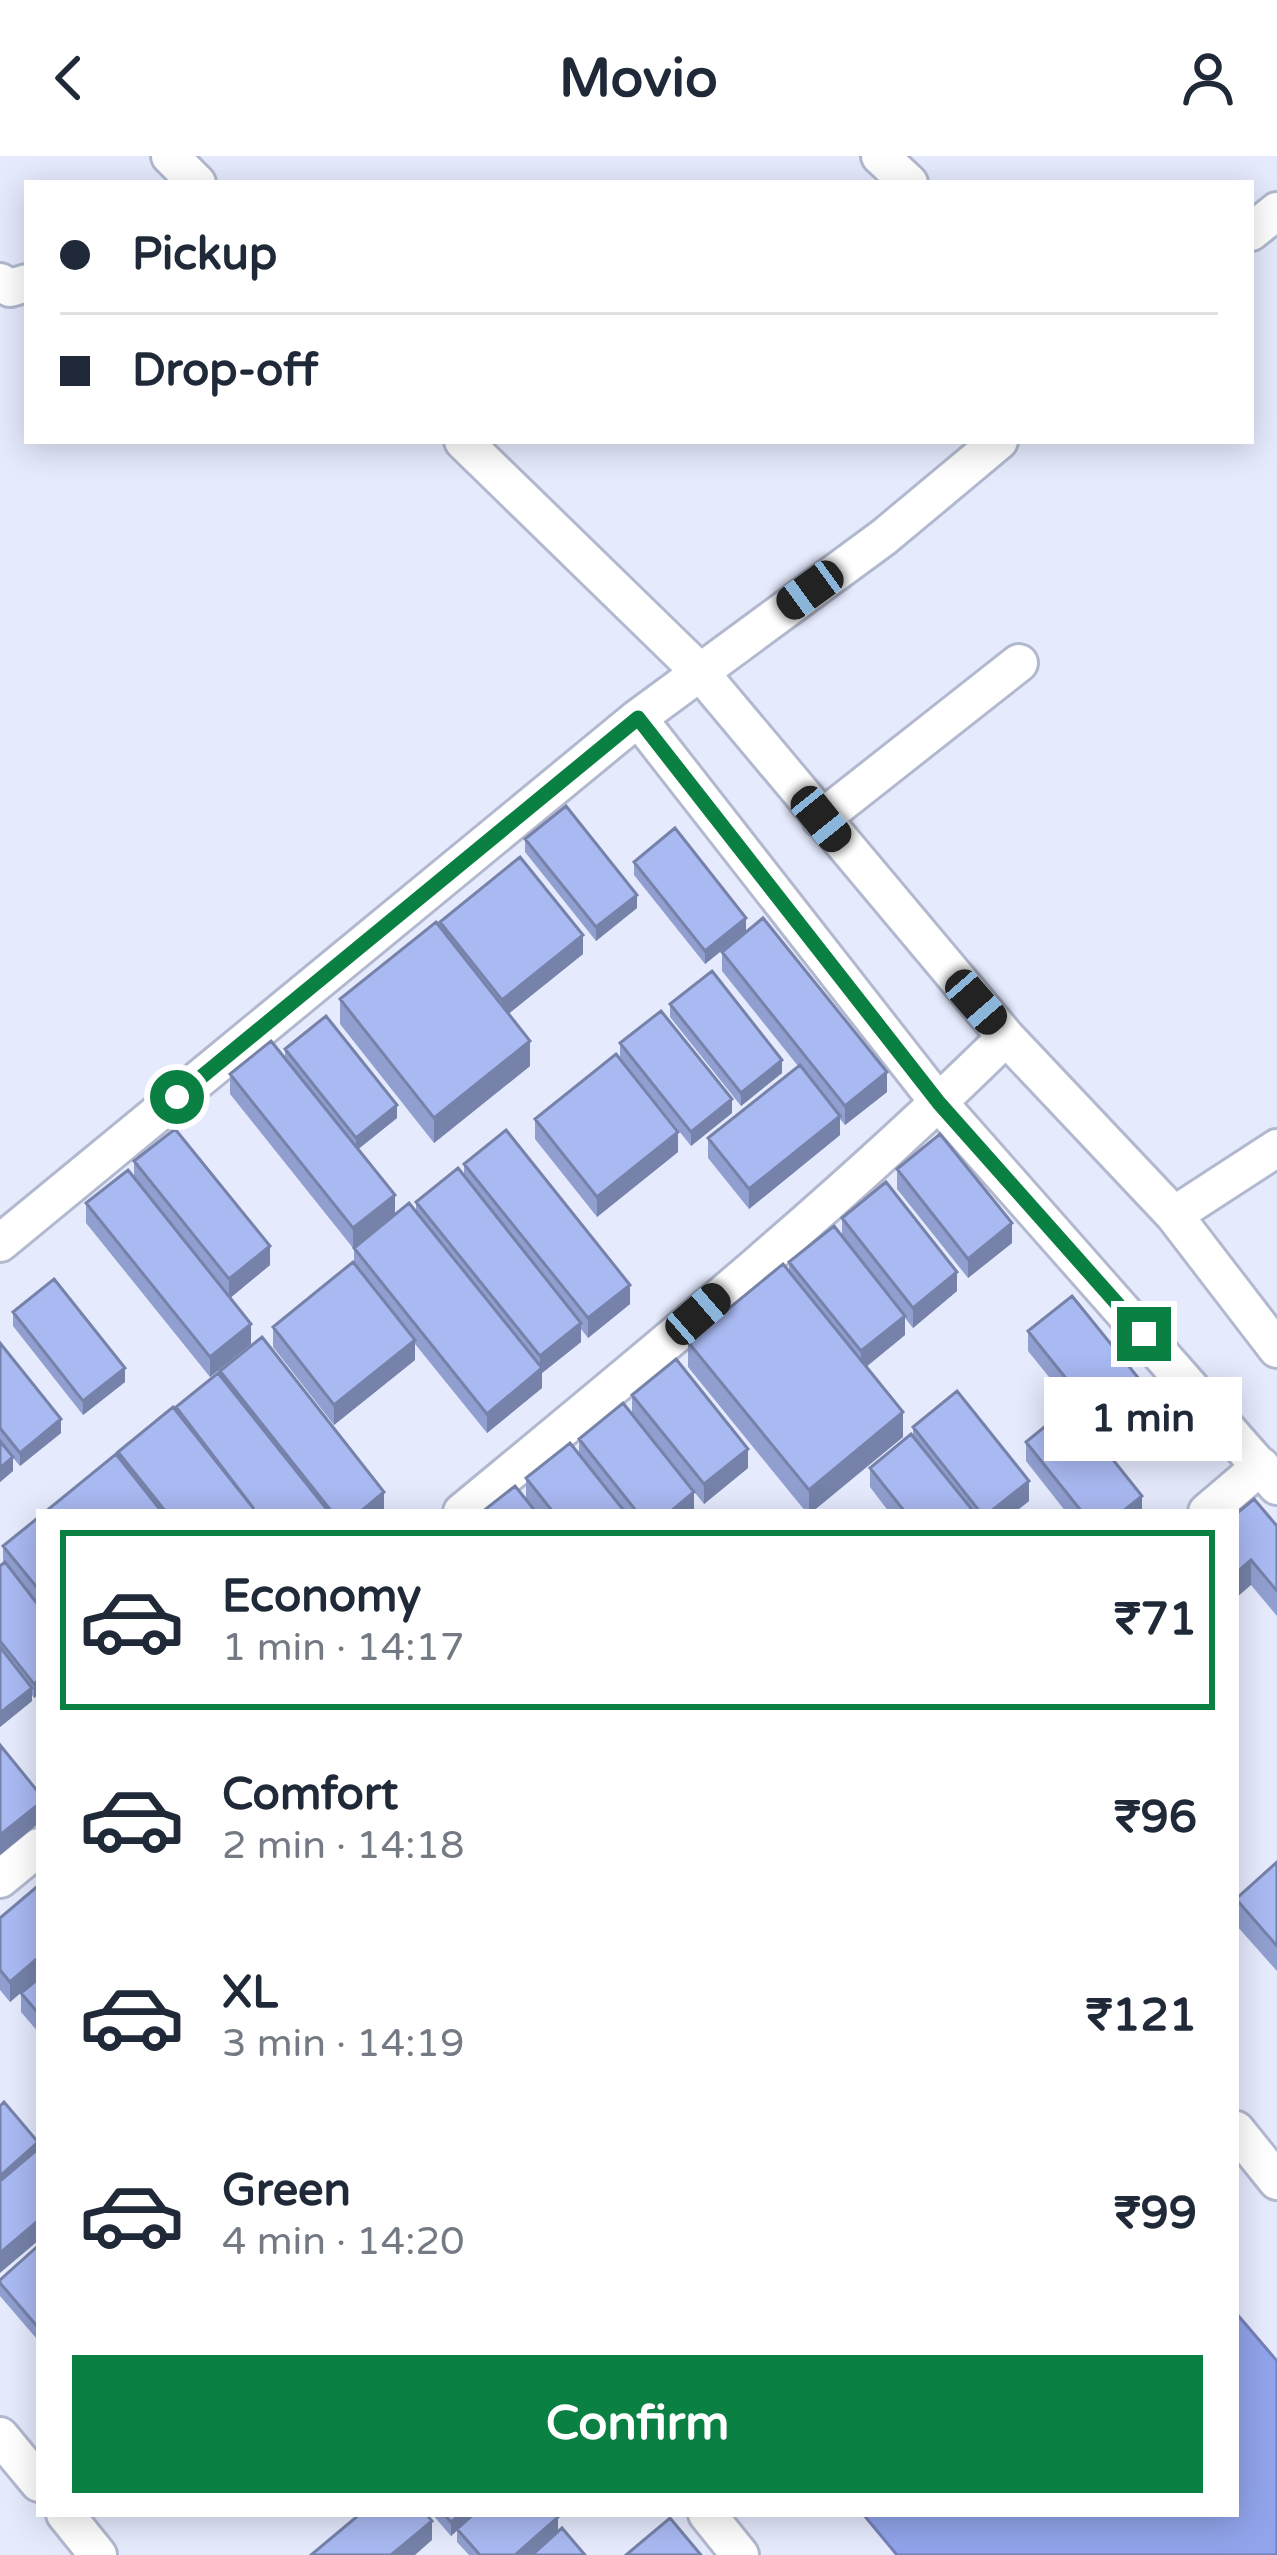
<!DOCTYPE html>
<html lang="en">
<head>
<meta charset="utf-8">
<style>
  body { margin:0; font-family:"Varela Round",sans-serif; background:#f6f6f7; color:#1f2937; height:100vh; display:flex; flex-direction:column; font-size:45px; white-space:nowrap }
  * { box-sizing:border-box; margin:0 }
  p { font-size:39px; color:#747a83 }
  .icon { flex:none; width:66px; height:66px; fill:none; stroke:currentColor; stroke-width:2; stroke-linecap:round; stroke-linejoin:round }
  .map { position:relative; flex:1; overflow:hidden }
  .panel { position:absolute; left:36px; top:1353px; width:1203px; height:1008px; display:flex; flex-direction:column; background:#fff; border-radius:0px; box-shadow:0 6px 30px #0003 }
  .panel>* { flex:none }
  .banner { position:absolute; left:24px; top:24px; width:1230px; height:264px; border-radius:0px; box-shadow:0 6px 30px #0003; display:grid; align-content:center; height:264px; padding:0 36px; background:#fff }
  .end { position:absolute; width:54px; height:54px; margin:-27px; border:15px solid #0b8043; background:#fff; box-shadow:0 0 0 6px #fff }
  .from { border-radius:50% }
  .bubble { position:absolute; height:84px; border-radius:0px; background:#fff; box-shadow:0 6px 30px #0003; font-size:39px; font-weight:700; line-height:84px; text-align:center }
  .car { position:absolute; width:36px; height:72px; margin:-36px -18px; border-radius:15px; box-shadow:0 0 9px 3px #0007; background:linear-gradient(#222 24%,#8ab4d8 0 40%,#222 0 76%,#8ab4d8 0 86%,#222 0) }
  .banner b { display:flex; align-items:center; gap:42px; height:114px; font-size:45px }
  .banner b+b { border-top:3px solid #e0e1e3 }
  .banner i { width:30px; height:30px; background:#1f2937 }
  ul { padding:21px 0 0; list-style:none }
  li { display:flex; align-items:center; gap:36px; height:180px; margin:0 24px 18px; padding:0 12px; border:6px solid transparent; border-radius:0px }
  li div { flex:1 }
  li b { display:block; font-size:45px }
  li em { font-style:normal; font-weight:700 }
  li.on { border-color:#0b8043 }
  li>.icon { width:108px; height:108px; stroke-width:1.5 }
  .action { display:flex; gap:24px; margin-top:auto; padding:24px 36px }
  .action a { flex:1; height:138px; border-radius:0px; background:#0b8043; color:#fff; font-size:48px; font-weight:700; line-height:138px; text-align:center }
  header { display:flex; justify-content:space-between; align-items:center; height:156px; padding:0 36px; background:#fff; font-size:54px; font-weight:700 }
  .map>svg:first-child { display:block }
  .water { fill:#91a3ea; stroke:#7481b6; stroke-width:3 }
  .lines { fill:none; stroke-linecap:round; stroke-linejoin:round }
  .minor-casing { stroke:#b2b9cf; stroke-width:42 }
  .minor { stroke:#fff; stroke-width:36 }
  .wall { fill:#919fd0 }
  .shaded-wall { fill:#7682a9 }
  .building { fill:#a9b9f2; stroke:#7682a9; stroke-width:3 }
  .route { stroke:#0b8043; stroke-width:15 }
</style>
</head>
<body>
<header><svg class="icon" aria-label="back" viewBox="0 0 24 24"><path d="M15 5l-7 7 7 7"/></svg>Movio<svg class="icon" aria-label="person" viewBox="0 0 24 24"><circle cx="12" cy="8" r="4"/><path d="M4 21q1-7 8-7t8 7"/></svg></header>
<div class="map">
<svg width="1277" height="2399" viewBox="0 0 1277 2399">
  <rect width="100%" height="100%" fill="#e5eafd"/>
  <!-- water -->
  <path class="water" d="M1236 2157 1277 2205V2399H897L863 2358H1236Z"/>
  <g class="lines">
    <defs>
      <path id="minor" d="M170 0 197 27
        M880 0 909 27
        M1251 76 1277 55
        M0 126 10 132 27 127
        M463 285 699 515 1006 881 1174 1059 1277 1193
        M638 562 939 947 1277 1330
        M821 663 1019 507
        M1174 1059 1277 992
        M0 1087 638 562 884 381 999 285
        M462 1356C647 1203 835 1050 1006 881
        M1207 1356 1261 1310
        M0 1723 39 1691
        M1236 1974 1277 2025
        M0 2280 39 2327
        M65 2358 98 2399
        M707 2358 740 2399"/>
    </defs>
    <!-- minor casing -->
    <use href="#minor" class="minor-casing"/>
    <!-- minor -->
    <use href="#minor" class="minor"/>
  </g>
  <!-- wall -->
  <path class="wall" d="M525 683 637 752 596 785 525 696Z
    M634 706 746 775 705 808 634 719Z
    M440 766 583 798 508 858 530 910 434 987 340 868V843L440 771Z
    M722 796 887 936 845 969 840 963V979L749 1053 708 1002V982L798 910 722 815Z
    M670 848 782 917 741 950 670 861Z
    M620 887 732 957 691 990 620 901Z
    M285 893 397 962 358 993 353 1092 230 938V918L285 902Z
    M535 963 678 996 597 1061 535 983Z
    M134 1005 270 1109 230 1142 251 1188 210 1221 86 1067V1047L134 1022Z
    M464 1008 630 1148 588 1182 581 1173V1186L542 1217V1232L487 1277 415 1188V1204L334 1269 273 1191V1171L354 1107V1092L416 1055V1046L464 1021Z
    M897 1013 1012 1087 968 1122 897 1033Z
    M842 1062 957 1135 913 1172 905 1162V1179L866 1211 903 1281 812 1356H806L688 1211V1186L789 1116V1106L842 1080Z
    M13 1156 125 1226 83 1259 13 1170Z
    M1028 1175 1144 1249 1100 1284 1028 1195Z
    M0 1187 61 1277 20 1310 13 1302V1315L0 1326Z
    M220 1215 384 1356H45L118 1301V1296L176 1255V1251L220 1219Z
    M632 1239 748 1312 704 1348 632 1258Z
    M913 1271 1029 1345 1015 1356H889L870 1331V1312L913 1280Z
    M579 1283 694 1356H537L526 1342V1322L579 1298Z
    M1026 1286 1142 1356H1066L1026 1305Z
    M1236 1358 1277 1370V1460L1251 1429Z
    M39 1361V1538L34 1542 32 1539V1545L0 1571V1410L3 1407V1390Z
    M1277 1706V1815L1236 1769V1742Z
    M0 1762 39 1821 10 1846 0 1834Z
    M39 1822V1877L21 1856V1837Z
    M39 2089 36 2182 0 2140V2124Z
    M432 2358H555L531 2399H469L457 2386V2374L451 2380Z"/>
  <!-- shaded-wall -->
  <path class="shaded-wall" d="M637 739V752L596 785V771Z
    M746 762V775L705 808V795Z
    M583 779V798L502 863V844Z
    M530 885V910L434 987V962Z
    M782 904V917L741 950V937Z
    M887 916V936L845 969V950Z
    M732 943V957L691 990V976Z
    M397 949V962L356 995V982Z
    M840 960V979L749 1053V1033Z
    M678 976V996L597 1061V1041Z
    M395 1039V1059L353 1092V1072Z
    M1012 1067V1087L968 1122V1103Z
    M270 1090V1109L229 1143V1123Z
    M957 1116V1135L913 1172V1152Z
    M630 1129V1148L588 1182V1162Z
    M905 1160V1179L861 1215V1195Z
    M581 1167V1186L542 1217V1232L487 1277V1258L540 1215V1200Z
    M251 1168V1188L210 1221V1201Z
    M415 1184V1204L334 1269V1249Z
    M125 1212V1226L83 1259V1245Z
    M1144 1229V1249L1100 1284V1265Z
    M903 1256V1281L812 1356H809V1334Z
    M61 1263V1277L20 1310V1297Z
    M748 1293V1312L704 1348V1328Z
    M13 1301V1315L0 1326V1312Z
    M1029 1325V1345L1015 1356H990Z
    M384 1336V1356H360Z
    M694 1336V1356H670Z
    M1142 1340V1356H1122Z
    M1251 1404V1429L1236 1442V1417Z
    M39 1524V1538L34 1542V1528Z
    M32 1532V1545L0 1571V1557Z
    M39 1648V1667L0 1699V1679Z
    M39 1801V1821L10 1846V1826Z
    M38 1986V2000L0 2033V2020Z
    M39 2064V2084L0 2117V2097Z
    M461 2358H476L451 2380V2366Z
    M558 2361V2375L531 2399H515Z
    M432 2365V2384L415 2399H391Z"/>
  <!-- building -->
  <path class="building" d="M566 650 637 739 596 771 525 683Z
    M675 672 746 762 705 795 634 706Z
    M520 701 583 779 502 844 440 766Z
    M763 762 887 916 845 950 722 796Z
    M436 766 530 885 434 962 340 843Z
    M712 815 782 904 741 937 670 848Z
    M661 855 732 943 691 976 620 887Z
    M326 860 397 949 356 982 285 893Z
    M271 885 395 1039 353 1072 230 918Z
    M616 898 678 976 597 1041 535 963Z
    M800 909 840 960 749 1033 708 982Z
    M175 973 270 1090 229 1123 134 1005Z
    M506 974 630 1129 588 1162 464 1008Z
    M940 978 1012 1067 968 1103 897 1013Z
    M458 1012 581 1167 540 1200 416 1046Z
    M128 1014 251 1168 210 1201 86 1047Z
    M886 1026 957 1116 913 1152 842 1062Z
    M409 1047 542 1212 487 1258 354 1092Z
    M834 1070 905 1160 861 1195 789 1106Z
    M353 1106 415 1184 334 1249 273 1171Z
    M783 1108 903 1256 809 1334 688 1186Z
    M54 1123 125 1212 83 1245 13 1156Z
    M1072 1140 1144 1229 1100 1265 1028 1175Z
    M262 1181 384 1336 360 1356H332L220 1215Z
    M0 1187 61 1263 20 1297 0 1272Z
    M676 1203 748 1293 704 1328 632 1239Z
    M218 1217 329 1356H166L118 1296 173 1251 254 1353 176 1251Z
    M957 1235 1029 1325 990 1356H980L913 1271Z
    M623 1247 694 1336 670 1356H637L579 1283Z
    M1070 1250 1142 1340 1122 1356H1082L1026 1286Z
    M911 1278 974 1356H905L870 1312Z
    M0 1285 13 1301 0 1312Z
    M570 1287 625 1356H553L526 1322Z
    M116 1298 162 1356H45Z
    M515 1330 536 1356H482Z
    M1254 1343 1277 1370V1435L1251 1404 1236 1417V1358Z
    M39 1361V1434L3 1390Z
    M5 1406 39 1450V1524L34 1528 0 1485V1410Z
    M0 1491 32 1532 0 1557Z
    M0 1589 39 1637V1648L0 1679Z
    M1277 1706V1790L1236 1743Z
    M39 1729V1801L10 1826 0 1814V1762Z
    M39 1822V1858L21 1837Z
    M4 1946 38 1986 0 2020V1950Z
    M39 1992V2064L0 2097V2025Z
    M39 2089V2166L36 2169 0 2127V2124Z
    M360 2358H426L432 2365 391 2399H311Z
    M444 2358H461L451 2366Z
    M474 2358H555L558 2361 515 2399H480L457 2373Z
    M670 2362 701 2399H626Z
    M562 2372 585 2399H532Z"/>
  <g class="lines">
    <!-- route -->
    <path class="route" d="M177 941 638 562 939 947 1144 1178"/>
  </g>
</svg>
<i class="end from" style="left:177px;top:941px"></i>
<i class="end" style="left:1144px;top:1178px"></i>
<div class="bubble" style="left:1044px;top:1221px;width:198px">1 min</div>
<i class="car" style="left:810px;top:434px;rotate:234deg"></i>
<i class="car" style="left:821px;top:663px;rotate:141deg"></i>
<i class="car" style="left:976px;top:846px;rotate:139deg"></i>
<i class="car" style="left:698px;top:1158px;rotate:49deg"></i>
<div class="banner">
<b><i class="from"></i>Pickup</b>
<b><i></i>Drop-off</b>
</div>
<section class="panel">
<ul>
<li class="on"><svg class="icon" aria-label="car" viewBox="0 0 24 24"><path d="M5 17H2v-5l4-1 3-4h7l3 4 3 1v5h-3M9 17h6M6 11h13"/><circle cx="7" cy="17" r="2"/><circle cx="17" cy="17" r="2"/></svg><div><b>Economy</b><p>1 min · 14:17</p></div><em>₹71</em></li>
<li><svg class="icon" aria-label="car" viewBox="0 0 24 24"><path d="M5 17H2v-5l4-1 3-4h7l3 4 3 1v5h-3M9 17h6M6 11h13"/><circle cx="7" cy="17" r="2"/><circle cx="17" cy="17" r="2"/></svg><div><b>Comfort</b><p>2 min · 14:18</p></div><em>₹96</em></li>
<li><svg class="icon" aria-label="car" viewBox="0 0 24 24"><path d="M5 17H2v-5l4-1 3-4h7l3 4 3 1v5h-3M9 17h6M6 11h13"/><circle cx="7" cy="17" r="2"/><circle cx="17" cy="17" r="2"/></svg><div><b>XL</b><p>3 min · 14:19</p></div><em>₹121</em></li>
<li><svg class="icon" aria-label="car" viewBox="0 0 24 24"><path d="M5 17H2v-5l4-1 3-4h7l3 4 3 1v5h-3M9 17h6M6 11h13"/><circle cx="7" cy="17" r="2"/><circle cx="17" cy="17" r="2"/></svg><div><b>Green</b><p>4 min · 14:20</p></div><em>₹99</em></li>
</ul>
<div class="action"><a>Confirm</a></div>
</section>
</div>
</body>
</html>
